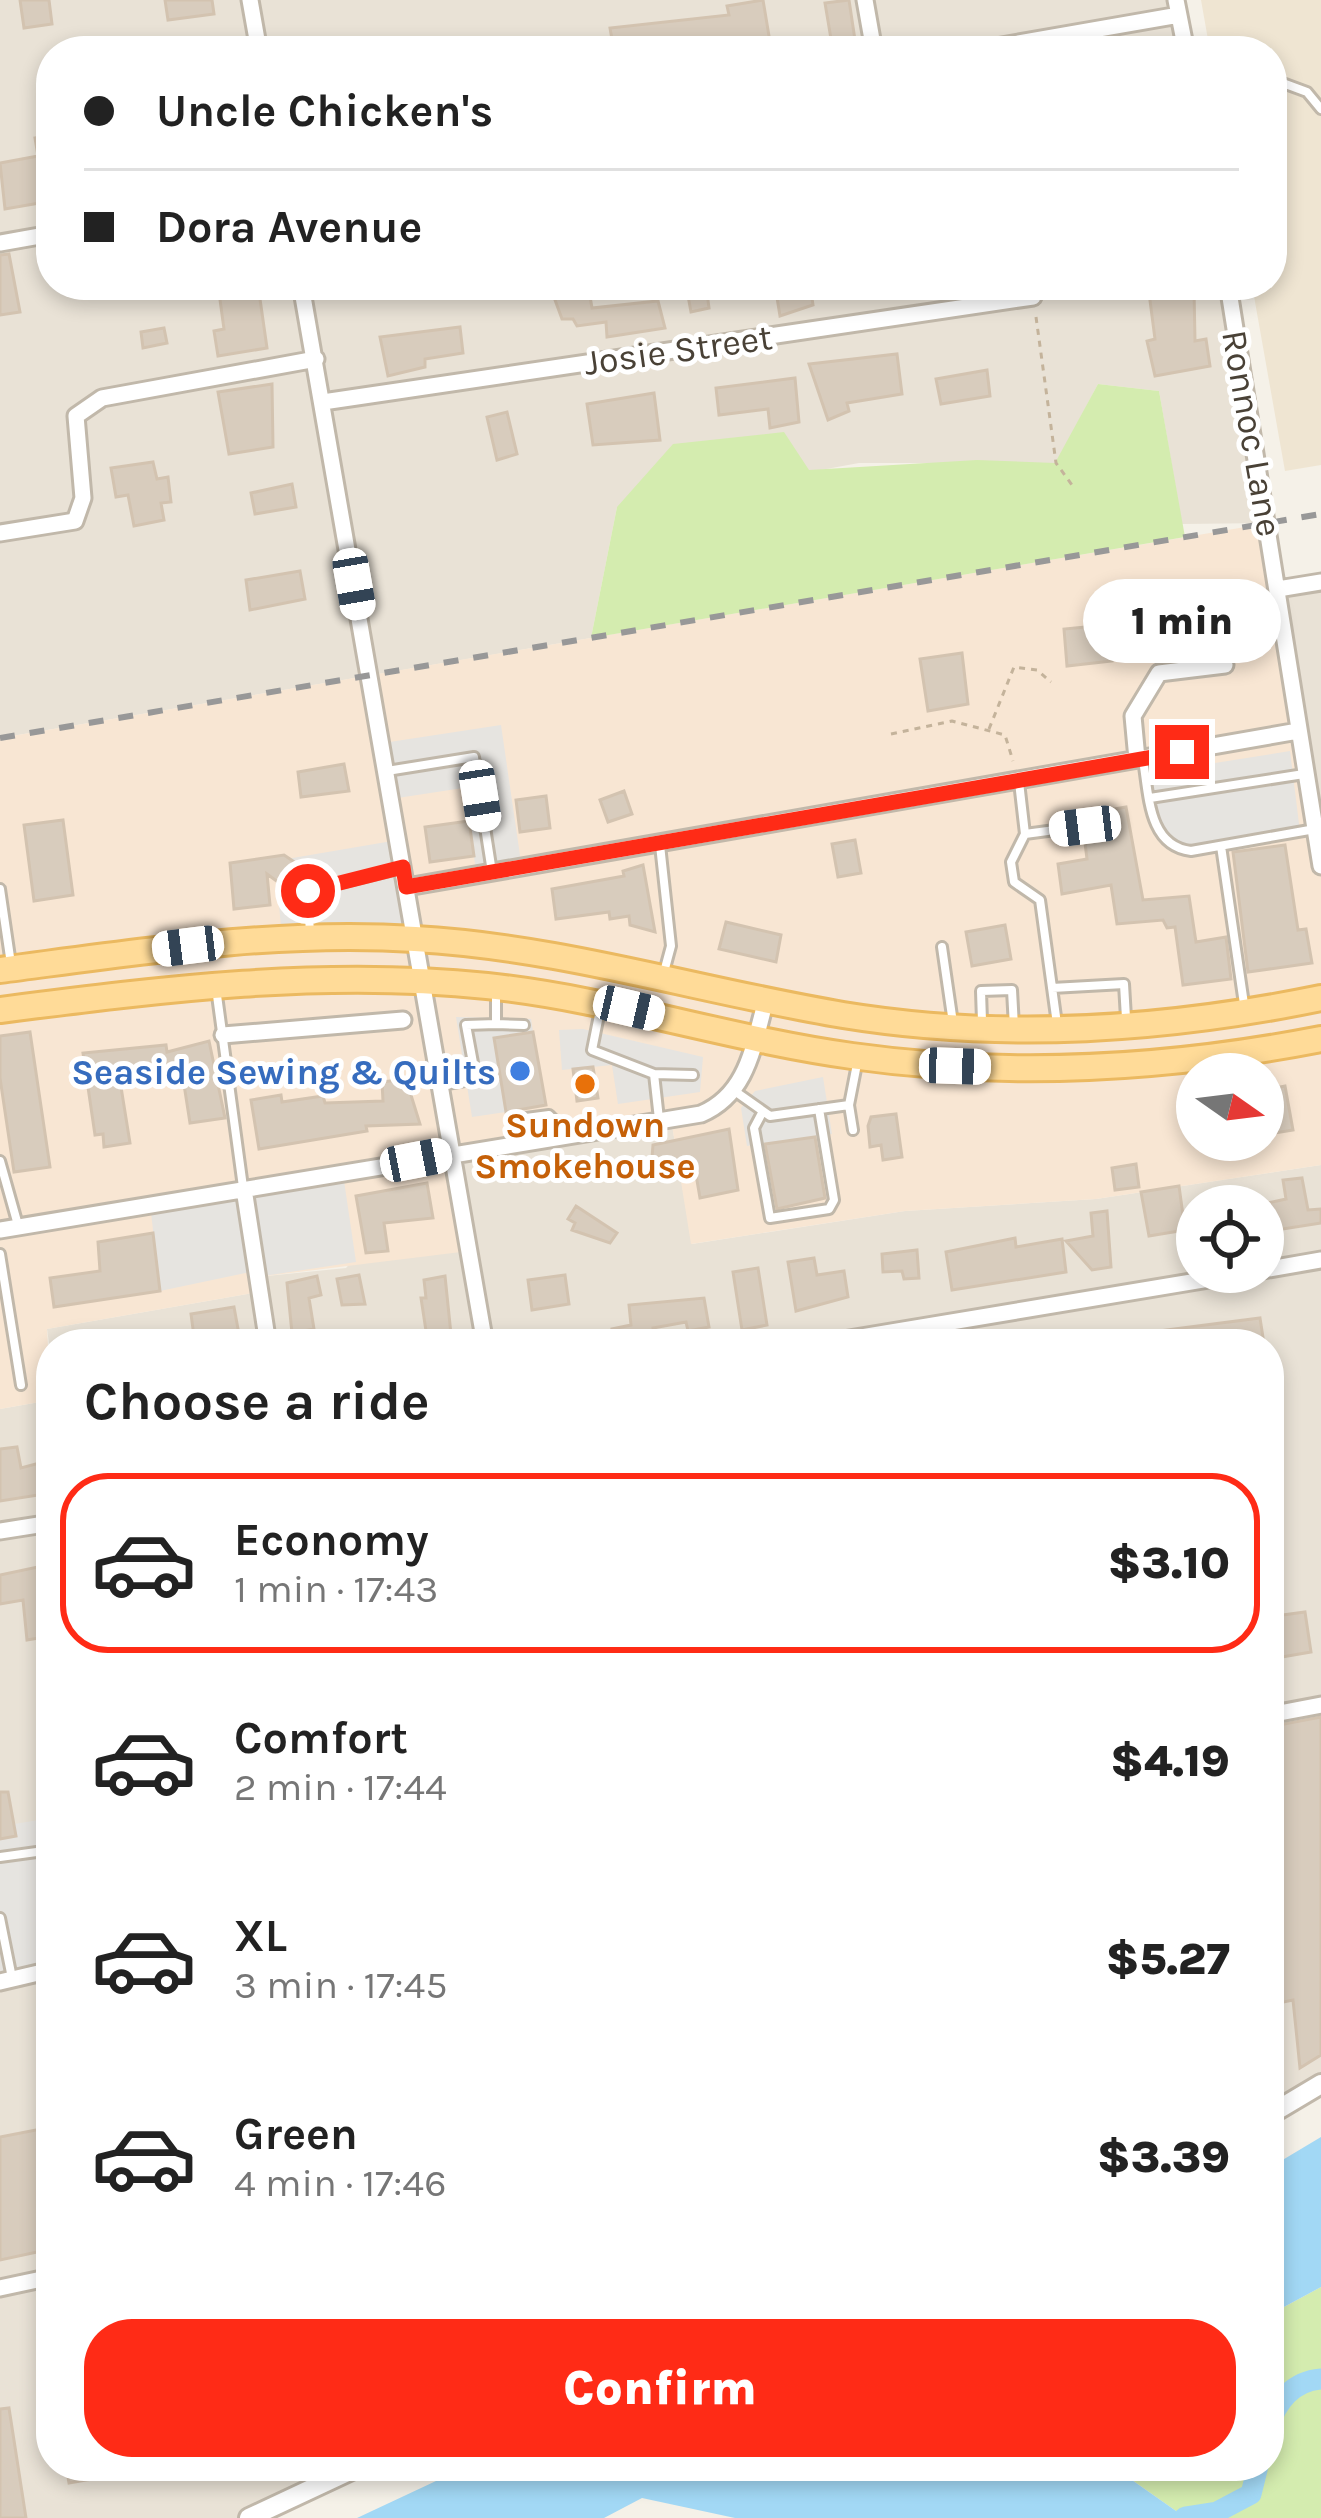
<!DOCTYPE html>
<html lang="en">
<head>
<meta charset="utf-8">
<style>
  body { margin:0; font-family:Karla,sans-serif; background:#f6f6f6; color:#222; height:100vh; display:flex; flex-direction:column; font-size:45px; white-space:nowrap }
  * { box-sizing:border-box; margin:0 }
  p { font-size:39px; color:#767676 }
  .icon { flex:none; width:66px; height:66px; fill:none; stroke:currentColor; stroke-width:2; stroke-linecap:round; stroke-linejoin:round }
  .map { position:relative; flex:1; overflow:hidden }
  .drawer { position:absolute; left:36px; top:1329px; width:1248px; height:1152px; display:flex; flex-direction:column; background:#fff; border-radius:48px; box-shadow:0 6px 18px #0003 }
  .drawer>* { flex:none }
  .banner { position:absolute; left:36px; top:36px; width:1251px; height:264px; border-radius:48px; box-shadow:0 6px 18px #0003; display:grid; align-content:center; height:264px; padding:0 48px; background:#fff }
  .needle { width:78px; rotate:104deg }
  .tools { position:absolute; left:1176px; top:1053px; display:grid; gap:24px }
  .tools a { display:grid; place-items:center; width:108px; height:108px; border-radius:50%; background:#fff; box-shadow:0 6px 18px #0003; font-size:60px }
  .end { position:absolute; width:54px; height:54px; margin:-27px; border:15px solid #ff2b16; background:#fff; box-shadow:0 0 0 6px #fff }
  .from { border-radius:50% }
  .bubble { position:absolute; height:84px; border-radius:42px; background:#fff; box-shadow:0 6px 18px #0003; font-size:39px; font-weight:800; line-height:84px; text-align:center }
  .car { position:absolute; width:36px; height:72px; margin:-36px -18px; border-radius:15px; box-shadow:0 0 9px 3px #0007; background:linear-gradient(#fff 24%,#345 0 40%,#fff 0 76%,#345 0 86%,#fff 0) }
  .banner b { display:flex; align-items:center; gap:42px; height:114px; font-size:45px }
  .banner b+b { border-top:3px solid #e0e0e0 }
  .banner i { width:30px; height:30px; background:#222 }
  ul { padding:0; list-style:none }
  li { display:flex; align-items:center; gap:36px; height:180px; margin:0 24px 18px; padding:0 24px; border:6px solid transparent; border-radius:48px }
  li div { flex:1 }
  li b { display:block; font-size:45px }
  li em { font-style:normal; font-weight:800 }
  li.on { border-color:#ff2b16 }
  li>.icon { width:108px; height:108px; stroke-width:1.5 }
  h2 { padding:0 48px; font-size:54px; line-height:144px }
  .button { display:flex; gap:24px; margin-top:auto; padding:24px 48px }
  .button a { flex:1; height:138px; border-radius:48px; background:#ff2b16; color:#fff; font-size:48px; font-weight:800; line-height:138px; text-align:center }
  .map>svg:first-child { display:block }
  .residential { fill:#e9e2d6; fill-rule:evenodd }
  .commercial { fill:#f8e6d3; fill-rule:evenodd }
  .education { fill:#efe5d2 }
  .green { fill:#d4ecaf }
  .parking { fill:#e6e4e0 }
  .water { fill:#a2d8f5 }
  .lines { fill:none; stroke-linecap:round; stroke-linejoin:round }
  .canal { stroke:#a2d8f5; stroke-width:21 }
  .building { fill:#d8ccbd; stroke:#d3c3b0; stroke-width:3 }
  .service-casing { stroke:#c1b8aa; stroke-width:14 }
  .minor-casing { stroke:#c1b8aa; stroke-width:21 }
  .tertiary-casing { stroke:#c1b8aa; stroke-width:24 }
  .primary-casing { stroke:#ebb960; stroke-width:30 }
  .path { stroke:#c4b39b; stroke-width:3; stroke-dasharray:6 6; stroke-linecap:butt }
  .service { stroke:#fff; stroke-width:8 }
  .minor { stroke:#fff; stroke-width:15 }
  .tertiary { stroke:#fff; stroke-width:18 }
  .primary { stroke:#ffdb98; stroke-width:24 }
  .rail { stroke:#989898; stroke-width:6; stroke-dasharray:15 15; stroke-linecap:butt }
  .route { stroke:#ff2b16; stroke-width:15 }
  .shop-dot { fill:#3f7fe0; stroke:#fff; stroke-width:4.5 }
  .food-dot { fill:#e8710a; stroke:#fff; stroke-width:4.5 }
  .labels { text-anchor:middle; stroke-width:10; stroke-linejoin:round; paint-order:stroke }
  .street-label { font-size:36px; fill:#494136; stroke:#fff }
  .shop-label { font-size:36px; font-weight:bold; fill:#366cbe; stroke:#fff; text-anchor:end }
  .food-label { font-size:36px; font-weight:bold; fill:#c56008; stroke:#fff }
</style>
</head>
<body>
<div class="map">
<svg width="1321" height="2518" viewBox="0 0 1321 2518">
  <rect width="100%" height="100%" fill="#f5f1e8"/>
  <!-- residential -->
  <path class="residential" d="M0 0H1176L1186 51H51V285H1228L1269 523 1182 524 1159 391 1098 384 1056 463H859L617 507 591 638 0 738Z
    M1321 582V865L1278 589Z
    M671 1119 692 1244 905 1211 1096 1199 1321 1165V2084L1269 2115V1344H51V1358L47 1329 259 1292 257 1277 346 1268 452 1153ZM1197 1206H1263V1272H1197Z
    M51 1400V2466H360L249 2518H0V1409Z"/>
  <!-- commercial -->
  <path class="commercial" d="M1269 523 1321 866V1165L1096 1199 905 1211 691 1244 671 1119 453 1153 469 1251 258 1277 259 1292 47 1329 51 1400 0 1409V738ZM1197 1074H1263V1140H1197Z"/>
  <!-- education -->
  <path class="education" d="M1201 0H1321V465L1285 471 1252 285H1272V51H1210Z"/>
  <!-- green -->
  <path class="green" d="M1098 384 1159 391 1185 537 591 638 617 507 673 444 784 432 809 470 977 460 1055 463Z
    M1321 2287V2518H1186L1112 2466H1269V2315Z"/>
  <!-- parking -->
  <path class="parking" d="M501 725 522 869 477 876 463 788 391 799 383 743Z
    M1290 751 1300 832 1191 851 1159 833 1146 774Z
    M398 840 415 938H282L275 861Z
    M456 1017 531 1019 533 1032 495 1038 506 1112 472 1117Z
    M583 1029 703 1057 700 1092 618 1104 612 1065 562 1070 559 1030Z
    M823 1077 832 1134 747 1146 741 1108 755 1091Z
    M343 1174 356 1262 257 1277 255 1271 160 1291 150 1204Z
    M51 1818V1971L0 1983V1839L16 1836 14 1824Z"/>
  <!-- water -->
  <path class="water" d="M1321 2137V2287L1269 2315V2168Z
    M468 2466H1112L1186 2518H735L642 2498 604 2518H357Z"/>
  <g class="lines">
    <!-- canal -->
    <path class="canal" d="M1269 2427C1276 2402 1293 2381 1321 2379
      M1185 2517 1217 2512 1251 2494 1258 2466"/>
  </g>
  <!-- building -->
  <path class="building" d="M20 0H49L52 24 24 28Z
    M165 0H212L214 14 168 20Z
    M763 0 771 48 614 51 610 28 729 15 727 6Z
    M849 0 855 40 832 45 825 3Z
    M51 135V201L5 209 0 163 38 156 35 138Z
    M9 254 20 312 0 315V255Z
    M218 285H258L267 348 218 356 214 331 224 329Z
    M588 285 592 308 658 301 665 328 607 337 606 322 577 326 573 319H562L551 289Z
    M686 285H706L709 308 691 312Z
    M775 285H810L813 305 780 316Z
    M1148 285H1185V292L1194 290 1195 341 1206 339 1210 366 1155 376 1147 341 1155 339Z
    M460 327 463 353 425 359V367L388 376 380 337Z
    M164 328 167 343 143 348 141 332Z
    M897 354 902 394 847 403 849 411 828 420 809 364Z
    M987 370 990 396 941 404 936 379Z
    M795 378 799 422 770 428 768 409 719 415 716 388Z
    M272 384 273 447 229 454 218 392Z
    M654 393 660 440 593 445 587 404Z
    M507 412 517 454 497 460 487 417Z
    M153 462 157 479 168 477 171 502 161 503 164 520 134 526 128 495 116 497 111 468Z
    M292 484 296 507 255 514 251 493Z
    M300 571 305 599 250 610 246 580Z
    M1107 625 1112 661 1067 666 1064 629Z
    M962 653 968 704 928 711 920 659Z
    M344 764 349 791 301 797 298 772Z
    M624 791 632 814 608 822 600 800Z
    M546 796 550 828 520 832 516 800Z
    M1126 807 1143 900 1189 896 1196 942 1226 937 1231 979 1183 985 1175 927 1167 928 1163 920 1117 924 1111 885 1062 894 1058 864 1087 859 1085 843 1100 840 1097 812Z
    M63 820 73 895 34 901 24 825Z
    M469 821 474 856 430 862 425 827Z
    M855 840 861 873 838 877 832 844Z
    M1285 845 1298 930 1306 929 1312 963 1248 972 1233 852Z
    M284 855 302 867 286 888 267 874 270 905 234 909 230 863Z
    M643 865 655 932 630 925 629 916 610 919 609 912 556 919 552 889 624 876 623 871Z
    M726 922 781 935 776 962 719 949Z
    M1005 925 1011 959 972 966 966 932Z
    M30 1032 50 1167 14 1172 0 1078V1036Z
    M533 1032 546 1105 506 1112 494 1038Z
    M209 1041 225 1118 190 1123 183 1078 121 1087 130 1143 104 1147 103 1134 95 1135 83 1053 166 1045 167 1052Z
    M593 1067 598 1098 577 1101 573 1069Z
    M406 1079 420 1124 366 1126 367 1131 259 1149 251 1100 281 1095 282 1102 323 1096 325 1103 383 1101 382 1082Z
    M1285 1086 1293 1130 1263 1135V1109L1271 1107 1270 1089Z
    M896 1114 902 1157 883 1160 881 1145 870 1147 868 1126 871 1117Z
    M729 1129 738 1190 700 1198 694 1163 651 1170 653 1145Z
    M815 1137 825 1198 777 1209 765 1144Z
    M1136 1164 1139 1187 1115 1190 1112 1168Z
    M1302 1178 1308 1210 1321 1209V1223L1263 1232V1204L1286 1199 1283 1180Z
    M427 1183 433 1218 384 1223 388 1251 366 1253 356 1196Z
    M1179 1186 1185 1230 1149 1236 1141 1192Z
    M576 1206 617 1233 610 1243 572 1230 575 1223 568 1219Z
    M1107 1211 1111 1267 1092 1270 1066 1241 1093 1236 1091 1213Z
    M153 1233 160 1291 54 1307 50 1278 100 1271 98 1242Z
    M1015 1238 1016 1247 1062 1239 1066 1272 952 1290 946 1252Z
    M917 1250 919 1278 904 1279 902 1271 883 1272 882 1254Z
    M814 1258 817 1275 844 1271 848 1297 796 1311 788 1262Z
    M758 1268 767 1325 742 1330 733 1272Z
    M359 1275 365 1304 342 1305 337 1279Z
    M565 1275 569 1304 532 1310 528 1280Z
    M317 1276 321 1295 309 1298 314 1329 292 1333 287 1283Z
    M445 1276 452 1344H428L421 1298H426L424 1280Z
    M704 1298 709 1327 688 1331 686 1322 653 1328 655 1344H615L612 1329 631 1325 629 1305Z
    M234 1307 240 1340 195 1344 191 1314Z
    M1260 1318 1264 1344H1135V1334Z
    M17 1447 21 1468 51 1460V1493L0 1501V1449Z
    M47 1565 51 1636 27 1640 23 1600 0 1604V1575Z
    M1305 1612 1311 1652 1282 1657 1275 1616Z
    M1321 1717V2055L1300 2068 1293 2000 1269 2005V1884L1281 1883 1269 1727Z
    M0 1792H8L16 1836 0 1839Z
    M51 2127V2249L0 2260V2137Z
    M9 2408 26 2518H0V2409Z
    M66 2466H119L120 2474 69 2483Z"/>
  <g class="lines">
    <defs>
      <path id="service" d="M1272 79 1307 92 1321 109
        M1143 760C1149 795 1148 846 1191 851L1315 829
        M387 771 474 757 492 872
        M1019 782 1025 834 1011 862 1014 882 1040 900 1057 1024
        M1150 798 1304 774
        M1025 834 1085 826
        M660 845 671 946 664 972
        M1221 846 1244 1004
        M0 889 11 964
        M310 936 308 891 402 868
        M942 947 953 1023
        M216 988 243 1187
        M1052 988 1124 984 1126 1018
        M600 1010 592 1050 654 1074
        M982 1021 981 991 1012 990 1014 1027
        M496 1024 524 1025
        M441 1085 476 1079 466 1025 496 1024V991
        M736 1092 770 1116 849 1105 857 1064
        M849 1105 853 1130
        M763 1111 754 1128 770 1218 829 1209 834 1200 819 1109
        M659 1119 654 1074 693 1075
        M514 1143 526 1118 549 1115 568 1134
        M0 1161 18 1225
        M0 1254 21 1385
        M0 1857 51 1850
        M0 1918 12 1978"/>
      <path id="minor" d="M250 0 259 51
        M865 0 874 51
        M1176 0 1186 51
        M973 51 1179 15
        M0 243 51 234
        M301 285 485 1344
        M1228 285 1321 866
        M323 402 1033 297 1031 285
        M0 533 75 521 83 498 76 416 102 398 316 359
        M1278 589 1321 582
        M1137 759 1133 716 1159 673 1225 665
        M407 887 1298 731
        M223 1035 403 1020
        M244 1189 268 1344
        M0 1230 701 1114C748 1094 753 1046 766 1000
        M1263 1270 1321 1260
        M819 1344 1251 1272
        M0 1531 51 1523
        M1269 1715 1321 1705
        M0 1982 51 1970
        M0 2288 51 2277"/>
      <path id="tertiary" d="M1269 2115 1321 2084
        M249 2518 360 2466"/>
      <path id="primary" d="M0 970C138 952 276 930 415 939 561 947 700 991 843 1015 1002 1041 1165 1030 1321 998
        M0 1010C164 989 322 969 487 986 611 999 729 1039 852 1056 1008 1078 1167 1069 1321 1039"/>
    </defs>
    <!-- service casing -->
    <use href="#service" class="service-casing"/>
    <!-- minor casing -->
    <use href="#minor" class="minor-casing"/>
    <!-- tertiary casing -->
    <use href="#tertiary" class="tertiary-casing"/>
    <!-- primary casing -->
    <use href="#primary" class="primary-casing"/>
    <!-- path -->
    <path class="path" d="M1036 317 1056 463 1072 485
      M989 729 1014 667 1037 670 1051 682
      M891 734 952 721 1005 735 1013 761"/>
    <!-- service -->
    <use href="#service" class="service"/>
    <!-- minor -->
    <use href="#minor" class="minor"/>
    <!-- tertiary -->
    <use href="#tertiary" class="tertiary"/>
    <!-- primary -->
    <use href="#primary" class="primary"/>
    <!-- rail -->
    <path class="rail" d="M0 738 1321 514"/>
  </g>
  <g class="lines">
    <!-- route -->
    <path class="route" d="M308 891 403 867 406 887 1182 752"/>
  </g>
  <!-- markers -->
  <circle class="shop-dot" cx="520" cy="1071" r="12"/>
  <circle class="food-dot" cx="585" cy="1084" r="12"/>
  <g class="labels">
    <!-- street labels -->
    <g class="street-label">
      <text transform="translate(678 349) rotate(-8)" y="13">Josie Street</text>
      <text transform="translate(1253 433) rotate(80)" y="13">Ronnoc Lane</text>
    </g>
    <!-- shop labels -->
    <g class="shop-label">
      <text x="496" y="1084">Seaside Sewing &amp; Quilts</text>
    </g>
    <!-- food labels -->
    <g class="food-label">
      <text x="585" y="1137">Sundown<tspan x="585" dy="41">Smokehouse</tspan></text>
    </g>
  </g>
</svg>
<div class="tools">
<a><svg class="needle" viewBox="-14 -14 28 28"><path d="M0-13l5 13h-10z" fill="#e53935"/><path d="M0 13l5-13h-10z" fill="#767676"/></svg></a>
<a><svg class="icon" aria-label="locate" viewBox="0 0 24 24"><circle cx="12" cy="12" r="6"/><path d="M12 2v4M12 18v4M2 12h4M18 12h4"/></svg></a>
</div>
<i class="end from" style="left:308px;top:891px"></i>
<i class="end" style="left:1182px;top:752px"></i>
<div class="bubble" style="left:1083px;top:579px;width:198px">1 min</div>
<i class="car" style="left:354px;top:584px;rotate:170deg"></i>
<i class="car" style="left:480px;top:796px;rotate:171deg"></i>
<i class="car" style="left:1085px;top:826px;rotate:263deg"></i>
<i class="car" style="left:188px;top:946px;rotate:263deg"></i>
<i class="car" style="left:629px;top:1008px;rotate:103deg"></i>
<i class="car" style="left:955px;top:1066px;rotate:92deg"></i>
<i class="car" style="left:416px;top:1160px;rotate:79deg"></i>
<div class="banner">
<b><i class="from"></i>Uncle Chicken's</b>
<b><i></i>Dora Avenue</b>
</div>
<section class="drawer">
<h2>Choose a ride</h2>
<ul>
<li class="on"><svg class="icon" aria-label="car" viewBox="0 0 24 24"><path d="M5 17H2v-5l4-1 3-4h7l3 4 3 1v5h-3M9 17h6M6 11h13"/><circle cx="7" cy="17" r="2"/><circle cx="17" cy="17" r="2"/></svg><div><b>Economy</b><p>1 min · 17:43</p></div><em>$3.10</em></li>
<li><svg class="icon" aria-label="car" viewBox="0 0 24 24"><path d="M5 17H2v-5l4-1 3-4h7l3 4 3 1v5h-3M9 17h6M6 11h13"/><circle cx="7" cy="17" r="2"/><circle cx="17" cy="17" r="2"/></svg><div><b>Comfort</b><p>2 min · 17:44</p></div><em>$4.19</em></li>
<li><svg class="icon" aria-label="car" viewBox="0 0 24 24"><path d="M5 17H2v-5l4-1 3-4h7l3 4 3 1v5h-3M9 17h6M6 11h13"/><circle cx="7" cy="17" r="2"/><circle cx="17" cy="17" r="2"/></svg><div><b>XL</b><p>3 min · 17:45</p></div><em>$5.27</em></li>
<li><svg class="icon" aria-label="car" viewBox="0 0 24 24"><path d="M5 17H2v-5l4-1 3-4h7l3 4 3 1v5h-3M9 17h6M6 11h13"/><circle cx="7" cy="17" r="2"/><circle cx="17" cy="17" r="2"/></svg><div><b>Green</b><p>4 min · 17:46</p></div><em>$3.39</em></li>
</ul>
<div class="button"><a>Confirm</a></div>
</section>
</div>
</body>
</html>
